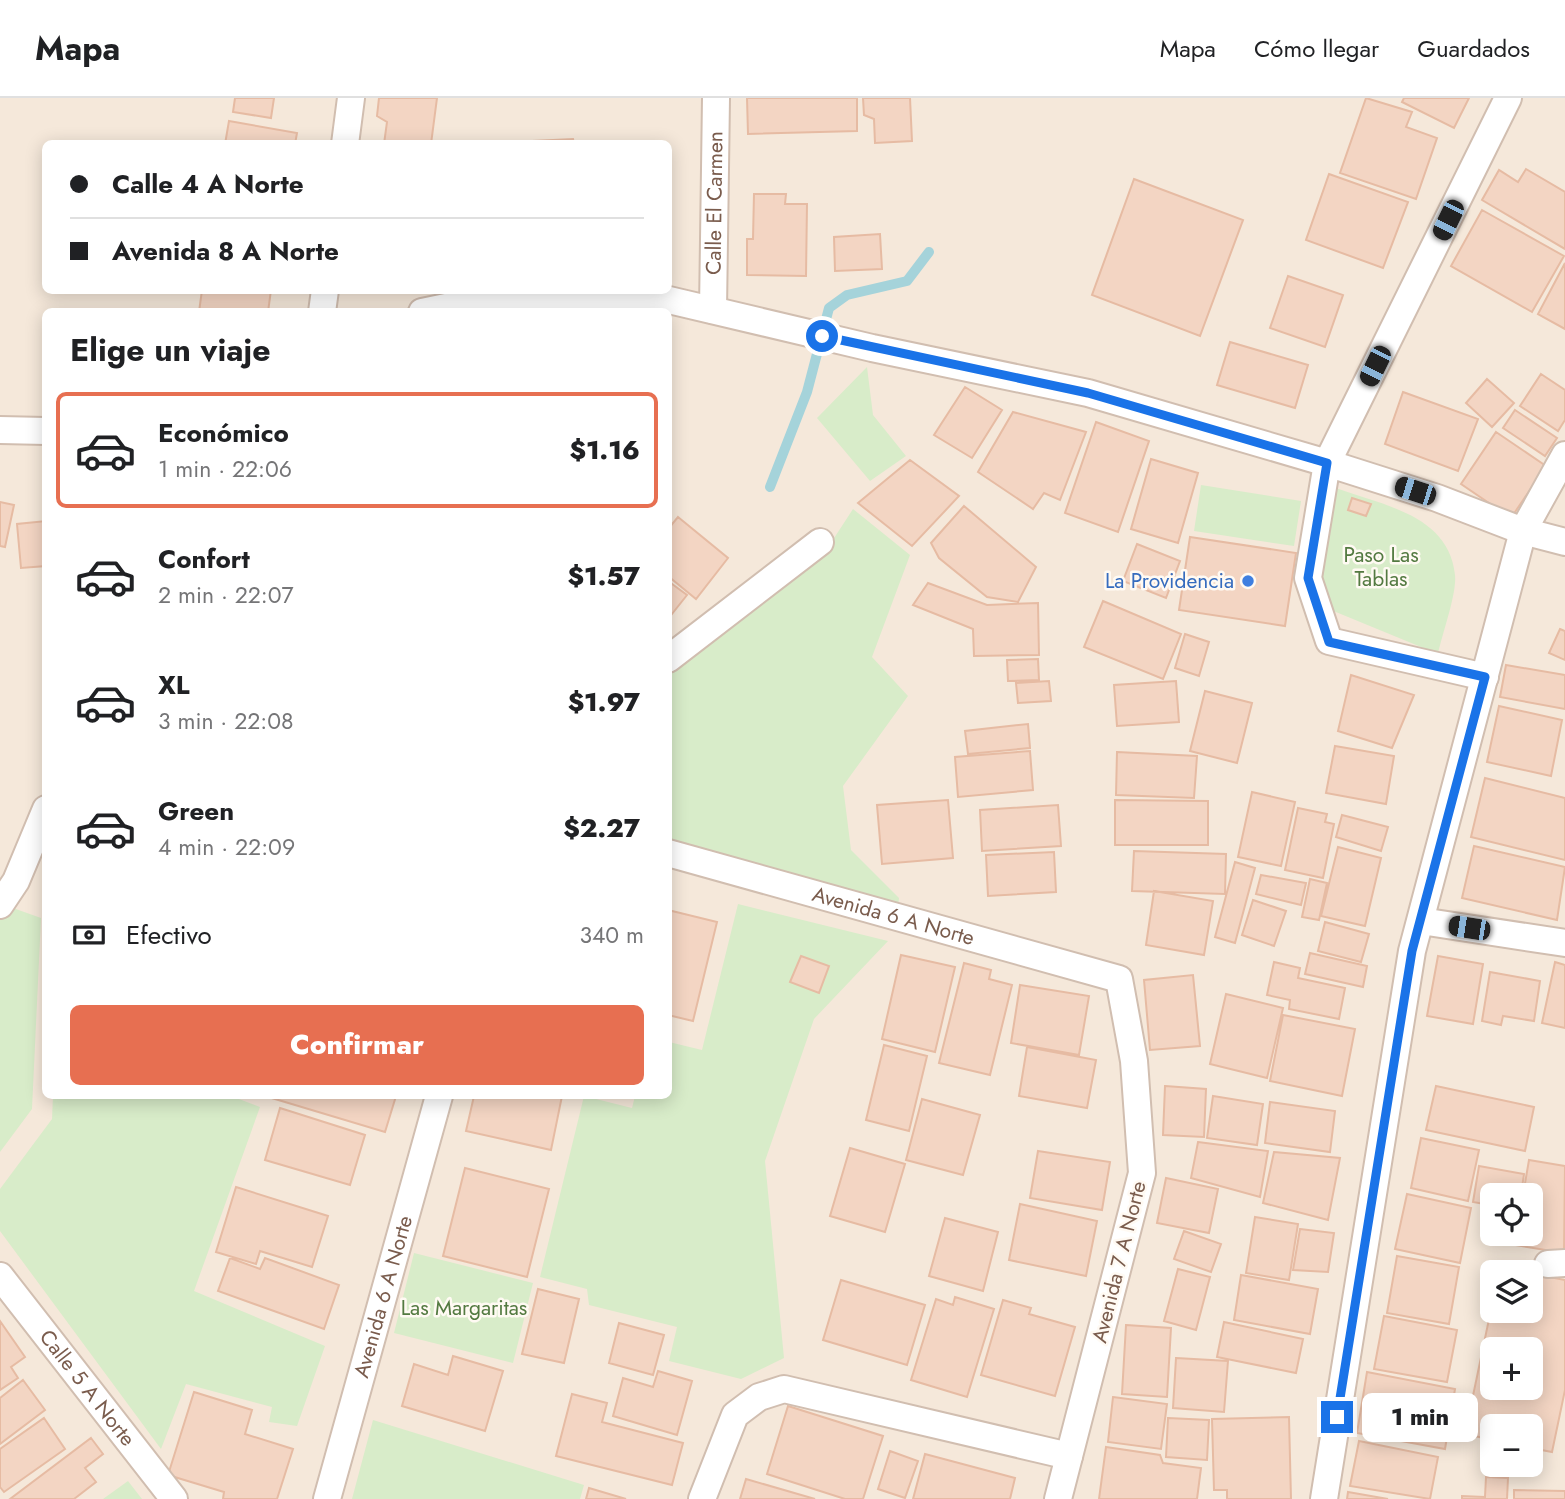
<!DOCTYPE html>
<html lang="es">
<head>
<meta charset="utf-8">
<style>
  body { margin:0; font-family:Jost,sans-serif; background:#f6f6f6; color:#202124; height:100vh; display:flex; flex-direction:column; font-size:26px; white-space:nowrap }
  * { box-sizing:border-box; margin:0 }
  p { font-size:23px; color:#757577 }
  .icon { flex:none; width:38px; height:38px; fill:none; stroke:currentColor; stroke-width:2; stroke-linecap:round; stroke-linejoin:round }
  .map { position:relative; flex:1; overflow:hidden }
  .side { position:absolute; left:42px; top:210px; width:630px; height:791px; display:flex; flex-direction:column; background:#fff; border-radius:10px; box-shadow:0 4px 18px #0003 }
  .side>* { flex:none }
  .hud { position:absolute; left:42px; top:42px; width:630px; height:154px; border-radius:10px; box-shadow:0 4px 18px #0003; display:grid; align-content:center; height:154px; padding:0 28px; background:#fff }
  .buttons { position:absolute; left:1480px; top:1085px; display:grid; gap:14px }
  .buttons a { display:grid; place-items:center; width:63px; height:63px; border-radius:10px; background:#fff; box-shadow:0 4px 18px #0003; font-size:35px }
  .end { position:absolute; width:32px; height:32px; margin:-16px; border:9px solid #1a73e8; background:#fff; box-shadow:0 0 0 4px #fff }
  .from { border-radius:50% }
  .bubble { position:absolute; height:49px; border-radius:10px; background:#fff; box-shadow:0 4px 18px #0003; font-size:23px; font-weight:800; line-height:49px; text-align:center }
  .car { position:absolute; width:21px; height:42px; margin:-21px -10px; border-radius:9px; box-shadow:0 0 5px 2px #0007; background:linear-gradient(#222 24%,#8ab4d8 0 40%,#222 0 76%,#8ab4d8 0 86%,#222 0) }
  .hud b { display:flex; align-items:center; gap:24px; height:66px; font-size:26px }
  .hud b+b { border-top:2px solid #e0e0e0 }
  .hud i { width:18px; height:18px; background:#202124 }
  ul { padding:0; list-style:none }
  li { display:flex; align-items:center; gap:21px; height:116px; margin:0 14px 10px; padding:0 14px; border:4px solid transparent; border-radius:10px }
  li div { flex:1 }
  li b { display:block; font-size:26px }
  li em { font-style:normal; font-weight:800 }
  li.active { border-color:#e76f51 }
  li>.icon { width:63px; height:63px; stroke-width:1.5 }
  h2 { padding:0 28px; font-size:32px; line-height:84px }
  .pay { display:flex; align-items:center; gap:18px; height:77px; padding:0 28px; font-size:26px }
  .pay p { margin-inline-start:auto }
  .button { display:flex; gap:14px; margin-top:auto; padding:14px 28px }
  .button a { flex:1; height:80px; border-radius:10px; background:#e76f51; color:#fff; font-size:28px; font-weight:800; line-height:80px; text-align:center }
  header { display:flex; align-items:center; gap:42px; box-sizing:border-box; height:98px; padding:0 35px; background:#fff; border-bottom:2px solid #e0e0e0 }
  header strong { font-size:33px }
  nav { display:flex; gap:38px; margin-inline-start:auto; font-size:24px }
  .map>svg:first-child { display:block }
  .residential { fill:#f5e8da; fill-rule:evenodd }
  .green { fill:#d8ecc9 }
  .lines { fill:none; stroke-linecap:round; stroke-linejoin:round }
  .stream { stroke:#a5d3da; stroke-width:10 }
  .building { fill:#f3d5c3; stroke:#e6bba3; stroke-width:2; fill-rule:evenodd }
  .minor-casing { stroke:#d1beb0; stroke-width:30 }
  .minor { stroke:#fff; stroke-width:26 }
  .route { stroke:#1a73e8; stroke-width:9 }
  .shop-dot { fill:#3f7fe0; stroke:#fffaf3; stroke-width:2.5 }
  .labels { text-anchor:middle; stroke-width:5; stroke-linejoin:round; paint-order:stroke }
  .street-label { font-size:21px; fill:#7a5c4d; stroke:#fffaf3 }
  .park-label { font-size:21px; fill:#537a41; stroke:#fffaf3 }
  .shop-label { font-size:21px; fill:#366cbe; stroke:#fffaf3; text-anchor:end }
</style>
</head>
<body>
<header>
<strong>Mapa</strong>
<nav><a>Mapa</a><a>Cómo llegar</a><a>Guardados</a></nav>
</header>
<div class="map">
<svg width="1565" height="1401" viewBox="0 0 1565 1401">
  <rect width="100%" height="100%" fill="#fdf6ec"/>
  <!-- residential -->
  <path class="residential" d="M0 0H1565V1401H0ZM46 46H668V192H46ZM46 214H668V998H46ZM1493 1097H1531V1136H1493ZM1493 1174H1531V1213H1493ZM1493 1251H1531V1290H1493ZM1493 1328H1531V1367H1493Z"/>
  <!-- green -->
  <path class="green" d="M867 269 873 317 906 358 870 383 817 320Z
    M1201 387 1301 403 1294 448 1194 433Z
    M1333 389C1381 407 1449 416 1455 477 1457 496 1442 536 1438 556L1331 512 1314 468Z
    M853 411 910 457 872 559 908 598 843 688 851 752 899 800 898 810 669 744V575L825 454Z
    M738 806 888 843 814 921 765 1063 784 1260 741 1281 669 1263 677 1229 589 1207 587 1191 540 1179 584 998 632 1010 635 998H668L669 944 702 952Z
    M13 810 41 820 32 1011 0 1054V813Z
    M53 998H231L260 1009 194 1193 325 1248 297 1328 269 1324 272 1309 186 1286 161 1351 0 1133V1091L52 1021Z
    M414 1155 533 1185 513 1265 394 1235Z
    M373 1322 584 1387 580 1401H352Z
    M128 1383 142 1401H103Z"/>
  <g class="lines">
    <!-- stream -->
    <path class="stream" d="M770 389 807 294 829 210 847 197 907 183 929 154"/>
  </g>
  <!-- building -->
  <path class="building" d="M235 0H274L271 20 233 14Z
    M379 0H437L431 46H384L387 24 377 18Z
    M747 0H857V33L748 36Z
    M863 0H910L912 43 875 45 874 21 864 17Z
    M1366 0 1412 14 1406 29 1437 40 1416 101 1340 75Z
    M1404 0H1469L1454 30 1402 4Z
    M229 23 297 35 295 46H225Z
    M573 41 574 46H512V44Z
    M1526 71 1565 94V151L1482 102 1499 72 1518 84Z
    M1329 76 1408 104 1383 170 1306 142Z
    M1134 81 1243 122 1200 238 1092 197Z
    M754 96H786L785 106H807L806 178 747 177V141H753Z
    M1482 112 1564 158 1532 214 1451 168Z
    M880 136 882 171 835 173 834 139Z
    M1565 165V231L1538 216Z
    M1288 178 1343 197 1325 249 1270 230Z
    M202 192H271L268 214H199Z
    M1230 244 1308 267 1295 310 1217 287Z
    M1541 276 1565 292V322L1558 333 1520 308Z
    M1487 281 1514 305 1492 329 1466 305Z
    M965 289 1002 312 972 360 934 337Z
    M1403 294 1478 321 1458 373 1385 346Z
    M1515 312 1557 340 1545 358 1503 330Z
    M1013 314 1086 334 1060 402 1044 395 1033 411 978 374Z
    M1096 324 1149 343 1118 434 1065 415Z
    M1496 334 1546 368 1511 420 1461 386Z
    M1151 361 1198 375 1178 445 1131 431Z
    M910 362 959 398 912 448 858 405Z
    M1352 400 1371 406 1366 418 1348 412Z
    M0 404 14 407 5 449 0 448Z
    M964 408 1036 469 1018 504 987 499 939 460 931 445Z
    M678 419 728 460 696 501 668 478V431Z
    M46 423V468L21 470 17 426Z
    M1190 439 1296 455 1285 528 1179 512Z
    M1137 446 1180 463 1166 500 1123 483Z
    M668 483 687 497 668 521Z
    M928 485 987 507 1038 505 1039 557 974 558 973 531 913 507Z
    M1103 503 1181 536 1163 581 1084 549Z
    M1560 531 1565 533V562L1549 555Z
    M1185 536 1209 544 1199 578 1175 570Z
    M1038 561 1039 582 1008 583 1007 562Z
    M1506 567 1565 577V611L1500 599Z
    M1351 577 1414 597 1392 650 1338 633Z
    M1049 583 1051 603 1018 605 1016 585Z
    M1176 583 1179 624 1117 628 1114 587Z
    M1205 593 1252 605 1237 665 1190 653Z
    M1499 608 1562 622 1551 678 1487 664Z
    M1028 626 1030 650 968 656 965 633Z
    M1335 648 1394 658 1386 706 1326 695Z
    M1030 653 1033 692 958 699 955 659Z
    M1117 654 1197 658 1194 700 1116 697Z
    M1485 680 1565 700V762L1471 739Z
    M1252 694 1295 704 1281 768 1238 759Z
    M948 702 953 760 882 766 877 707Z
    M1115 702 1208 703V747H1115Z
    M1058 707 1061 748 982 753 980 712Z
    M1298 710 1327 716 1325 724 1334 726 1323 780 1285 772Z
    M1342 717 1388 729 1381 753 1336 739Z
    M1474 748 1565 769 1557 822 1462 800Z
    M1338 749 1381 760 1365 828 1321 818Z
    M1134 753 1226 756 1225 796 1132 793Z
    M1054 754 1056 794 988 798 986 757Z
    M1235 764 1255 770 1235 845 1215 839Z
    M1261 777 1306 785 1301 807 1256 796Z
    M1310 781 1327 785 1319 822 1302 819Z
    M1154 793 1213 803 1204 857 1146 847Z
    M1253 802 1286 813 1274 848 1242 837Z
    M668 812 717 824 693 923 668 917Z
    M1325 824 1369 836 1361 864 1318 853Z
    M1310 855 1367 868 1363 889 1305 876Z
    M901 857 955 869 935 954 882 941Z
    M801 858 829 868 819 895 790 884Z
    M1438 858 1483 866 1473 926 1427 918Z
    M1274 864 1300 870 1298 880 1345 890 1339 921 1289 911 1290 902 1267 897Z
    M1555 864 1565 867V930L1542 925Z
    M964 865 991 872 989 881 1012 887 990 977 939 965Z
    M1490 874 1540 883 1534 923 1503 918 1501 927 1482 923Z
    M1193 877 1200 948 1150 952 1144 882Z
    M1020 887 1089 898 1079 957 1011 945Z
    M1226 896 1283 910 1267 980 1210 966Z
    M1283 917 1355 931 1342 998 1270 983Z
    M884 947 927 958 909 1033 866 1022Z
    M1027 949 1096 962 1087 1010 1019 998Z
    M1165 988 1206 991 1204 1039 1163 1037Z
    M1436 988 1534 1009 1525 1053 1426 1032Z
    M265 998H396L385 1034Z
    M474 998H562L551 1052 466 1033Z
    M1213 998 1263 1006 1257 1047 1207 1040Z
    M922 1001 980 1017 963 1077 906 1062Z
    M1270 1004 1335 1013 1330 1054 1265 1045Z
    M280 1010 365 1037 350 1087 265 1062Z
    M1421 1040 1479 1052 1468 1103 1411 1090Z
    M1198 1044 1268 1053 1260 1099 1191 1080Z
    M850 1050 905 1066 885 1134 830 1118Z
    M1038 1053 1110 1064 1102 1112 1030 1100Z
    M1274 1054 1340 1060 1328 1122 1263 1105Z
    M1529 1062 1565 1068 1564 1155 1515 1147 1517 1136H1531V1097H1523Z
    M1479 1068 1524 1076 1521 1097H1493V1117H1489L1490 1107 1473 1104Z
    M465 1070 549 1091 527 1179 443 1158Z
    M1166 1080 1218 1091 1209 1135 1157 1125Z
    M236 1089 328 1118 312 1169 260 1153 256 1166 216 1154Z
    M1407 1096 1471 1110 1460 1165 1395 1151Z
    M1020 1106 1097 1123 1086 1178 1009 1162Z
    M1255 1119 1298 1126 1289 1182 1246 1175Z
    M945 1120 998 1134 983 1193 929 1178Z
    M1300 1131 1334 1135 1328 1174 1293 1172Z
    M1184 1133 1221 1146 1211 1174 1174 1161Z
    M1397 1158 1459 1169 1449 1226 1387 1215Z
    M230 1160 260 1171 265 1160 339 1187 324 1231 218 1193Z
    M1178 1171 1210 1179 1196 1232 1164 1223Z
    M1534 1176 1565 1182V1292L1552 1354 1531 1350V1328H1493V1342L1465 1336 1493 1202V1213H1531ZM1493 1251H1531V1290H1493Z
    M1241 1177 1318 1191 1310 1236 1234 1222Z
    M841 1182 925 1207 907 1267 823 1242Z
    M538 1191 579 1201 564 1265 522 1256Z
    M955 1199 994 1211 967 1299 911 1282 936 1201 953 1207Z
    M1003 1202 1031 1210 1029 1216 1075 1229 1055 1298 981 1277Z
    M1384 1218 1457 1232 1447 1284 1374 1271Z
    M0 1223 25 1259 11 1269 18 1280 0 1292Z
    M1224 1224 1303 1241 1296 1275 1217 1259Z
    M619 1225 664 1237 653 1277 609 1265Z
    M1126 1227 1171 1230 1167 1299 1122 1296Z
    M453 1258 503 1273 485 1333 402 1308 414 1266 448 1277Z
    M1176 1260 1228 1263 1224 1314 1173 1310Z
    M658 1273 692 1283 677 1337 613 1318 623 1280 653 1289Z
    M1367 1274 1455 1291 1445 1351 1357 1335Z
    M23 1282 45 1312 0 1346V1300Z
    M194 1294 252 1312 245 1336 293 1351 277 1401H223L224 1394 168 1377Z
    M572 1296 607 1305 602 1324 683 1345 672 1387 556 1358Z
    M1113 1299 1167 1306 1161 1351 1108 1344Z
    M788 1308 883 1338 863 1401H845L767 1376Z
    M1289 1319 1291 1401H1227V1392H1214L1212 1321Z
    M44 1320 65 1351 4 1394 0 1389V1351Z
    M1168 1320 1209 1322 1207 1362 1166 1359Z
    M91 1340 103 1356 85 1370 96 1384 74 1401H10Z
    M1359 1343 1438 1359 1430 1401 1350 1388Z
    M1106 1349 1160 1357 1163 1365 1201 1370 1197 1401H1099Z
    M890 1353 918 1363 905 1400 878 1391Z
    M925 1356 1015 1380 1010 1401H913Z
    M1486 1379 1508 1380 1507 1401H1462V1398L1485 1399Z
    M746 1381 815 1401H740Z
    M589 1390 626 1401H586Z
    M1514 1392 1565 1393V1401H1514Z
    M1348 1394 1388 1401H1347Z"/>
  <g class="lines">
    <defs>
      <g id="minor">
        <path d="M345 46 351 0"/>
        <path id="s1" d="M713 212 716 0"/>
        <path d="M322 214 325 192"/>
        <path d="M422 214 475 203 652 198 872 250 1088 295 1327 365 1437 400 1523 433 1565 444"/>
        <path d="M0 332 46 333"/>
        <path d="M668 561 820 444"/>
        <path d="M1485 579 1329 543 1308 480 1327 365 1508 0"/>
        <path id="s2" d="M668 755 1119 881 1134 963 1142 1075 1058 1401"/>
        <path d="M0 807 16 783 46 711"/>
        <path d="M1421 823 1565 845"/>
        <path d="M1548 1166 1565 1165"/>
        <path id="s3" d="M0 1178 174 1401"/>
        <path id="s4" d="M327 1401 439 998"/>
        <path d="M702 1401 735 1317 759 1299 784 1291 1069 1358"/>
        <path d="M1324 1401 1412 853 1523 433 1565 357"/>
      </g>
    </defs>
    <!-- minor casing -->
    <use href="#minor" class="minor-casing"/>
    <!-- minor -->
    <use href="#minor" class="minor"/>
  </g>
  <g class="lines">
    <!-- route -->
    <path class="route" d="M822 238 1088 295 1327 365 1308 480 1329 544 1485 579 1412 853 1337 1319"/>
  </g>
  <!-- markers -->
  <circle class="shop-dot" cx="1248" cy="483" r="7"/>
  <g class="labels">
    <!-- street labels -->
    <g class="street-label">
      <text dy="7" stroke="none"><textPath href="#s1" startOffset="107">Calle El Carmen</textPath></text>
      <text dy="7" stroke="none"><textPath href="#s2" startOffset="234">Avenida 6 A Norte</textPath></text>
      <text transform="translate(1119 1164) rotate(-76)" y="7">Avenida 7 A Norte</text>
      <text dy="7" stroke="none"><textPath href="#s4" startOffset="210">Avenida 6 A Norte</textPath></text>
      <text dy="7" stroke="none"><textPath href="#s3" startOffset="142">Calle 5 A Norte</textPath></text>
    </g>
    <!-- park labels -->
    <g class="park-label">
      <text x="1381" y="464">Paso Las<tspan x="1381" dy="24">Tablas</tspan></text>
      <text x="464" y="1217">Las Margaritas</text>
    </g>
    <!-- shop labels -->
    <g class="shop-label">
      <text x="1234" y="490">La Providencia</text>
    </g>
  </g>
</svg>
<div class="buttons">
<a><svg class="icon" aria-label="locate" viewBox="0 0 24 24"><circle cx="12" cy="12" r="6"/><path d="M12 2v4M12 18v4M2 12h4M18 12h4"/></svg></a>
<a><svg class="icon" aria-label="layers" viewBox="0 0 24 24"><path d="M12 4l9 5-9 5-9-5zM3 14l9 5 9-5"/></svg></a>
<a>+</a>
<a>−</a>
</div>
<i class="end from" style="left:822px;top:238px"></i>
<i class="end" style="left:1337px;top:1319px"></i>
<div class="bubble" style="left:1362px;top:1295px;width:116px">1 min</div>
<i class="car" style="left:1448px;top:122px;rotate:206deg"></i>
<i class="car" style="left:1375px;top:268px;rotate:206deg"></i>
<i class="car" style="left:1415px;top:393px;rotate:288deg"></i>
<i class="car" style="left:1469px;top:830px;rotate:279deg"></i>
<div class="hud">
<b><i class="from"></i>Calle 4 A Norte</b>
<b><i></i>Avenida 8 A Norte</b>
</div>
<section class="side">
<h2>Elige un viaje</h2>
<ul>
<li class="active"><svg class="icon" aria-label="car" viewBox="0 0 24 24"><path d="M5 17H2v-5l4-1 3-4h7l3 4 3 1v5h-3M9 17h6M6 11h13"/><circle cx="7" cy="17" r="2"/><circle cx="17" cy="17" r="2"/></svg><div><b>Económico</b><p>1 min · 22:06</p></div><em>$1.16</em></li>
<li><svg class="icon" aria-label="car" viewBox="0 0 24 24"><path d="M5 17H2v-5l4-1 3-4h7l3 4 3 1v5h-3M9 17h6M6 11h13"/><circle cx="7" cy="17" r="2"/><circle cx="17" cy="17" r="2"/></svg><div><b>Confort</b><p>2 min · 22:07</p></div><em>$1.57</em></li>
<li><svg class="icon" aria-label="car" viewBox="0 0 24 24"><path d="M5 17H2v-5l4-1 3-4h7l3 4 3 1v5h-3M9 17h6M6 11h13"/><circle cx="7" cy="17" r="2"/><circle cx="17" cy="17" r="2"/></svg><div><b>XL</b><p>3 min · 22:08</p></div><em>$1.97</em></li>
<li><svg class="icon" aria-label="car" viewBox="0 0 24 24"><path d="M5 17H2v-5l4-1 3-4h7l3 4 3 1v5h-3M9 17h6M6 11h13"/><circle cx="7" cy="17" r="2"/><circle cx="17" cy="17" r="2"/></svg><div><b>Green</b><p>4 min · 22:09</p></div><em>$2.27</em></li>
</ul>
<div class="pay"><svg class="icon" aria-label="cash" viewBox="0 0 24 24"><path d="M3 7h18v10H3z"/><circle cx="12" cy="12" r="2"/></svg>Efectivo<p>340 m</p></div>
<div class="button"><a>Confirmar</a></div>
</section>
</div>
</body>
</html>
